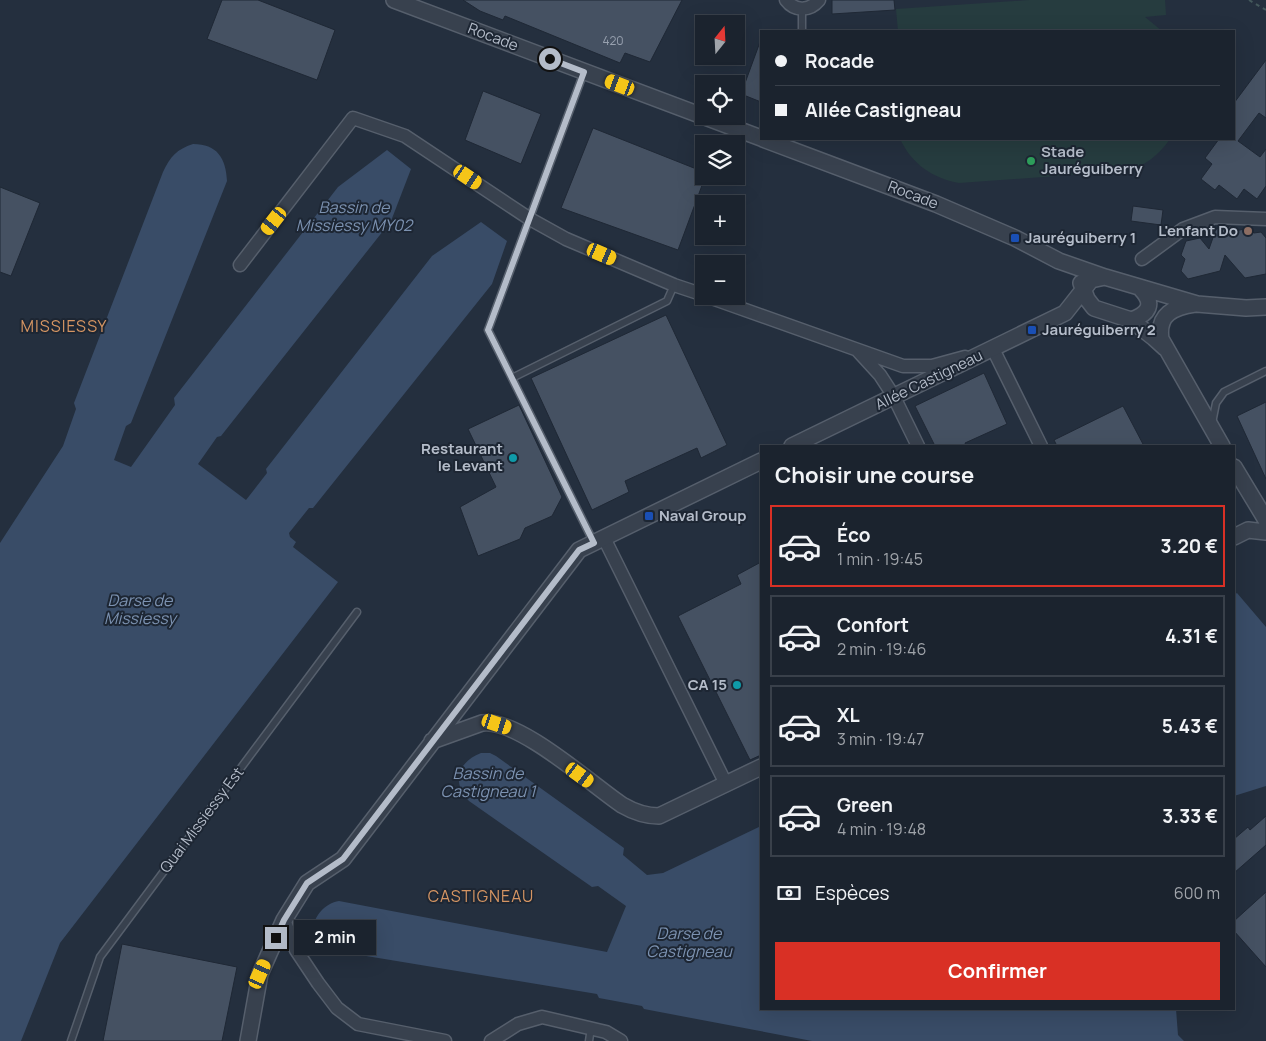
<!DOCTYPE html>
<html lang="fr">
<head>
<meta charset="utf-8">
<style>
  body { margin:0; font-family:Manrope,sans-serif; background:#282f3a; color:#f1f3f6; height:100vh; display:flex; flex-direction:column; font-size:19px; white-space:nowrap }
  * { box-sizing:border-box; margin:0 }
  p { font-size:16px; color:#a0a4aa }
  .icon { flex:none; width:28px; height:28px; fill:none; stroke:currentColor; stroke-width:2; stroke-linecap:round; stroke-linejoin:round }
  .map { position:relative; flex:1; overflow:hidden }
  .panel { position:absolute; left:760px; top:445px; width:475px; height:565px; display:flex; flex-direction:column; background:#1b232e; border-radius:0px; box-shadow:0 5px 20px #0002,0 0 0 1px #39404a }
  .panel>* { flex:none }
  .banner { position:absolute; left:760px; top:30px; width:475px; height:110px; border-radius:0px; box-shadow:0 5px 20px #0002,0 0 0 1px #39404a; display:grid; align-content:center; height:110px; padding:0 15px; background:#1b232e }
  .needle { width:32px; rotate:18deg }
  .tools { position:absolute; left:695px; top:15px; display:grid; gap:10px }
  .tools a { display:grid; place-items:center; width:50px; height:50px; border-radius:0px; background:#1b232e; box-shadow:0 5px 20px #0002,0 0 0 1px #39404a; font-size:25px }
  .end { position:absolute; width:22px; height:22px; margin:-11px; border:6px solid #b4bcc9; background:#111; box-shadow:0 0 0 2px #111 }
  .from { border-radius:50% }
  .bubble { position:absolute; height:35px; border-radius:0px; background:#1b232e; box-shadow:0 5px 20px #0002,0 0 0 1px #39404a; font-size:16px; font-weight:700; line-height:35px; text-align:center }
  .car { position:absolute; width:15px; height:30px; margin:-15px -8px; border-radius:6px; box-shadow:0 0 4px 1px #0007; background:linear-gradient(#f5c518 24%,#345 0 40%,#f5c518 0 76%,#345 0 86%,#f5c518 0) }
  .banner b { display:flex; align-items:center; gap:18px; height:48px; font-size:19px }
  .banner b+b { border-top:1px solid #39404a }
  .banner i { width:12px; height:12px; background:#f1f3f6 }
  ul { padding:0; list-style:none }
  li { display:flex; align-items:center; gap:15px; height:82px; margin:0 10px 8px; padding:0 5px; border:2px solid #39404a; border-radius:0px }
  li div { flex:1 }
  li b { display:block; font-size:19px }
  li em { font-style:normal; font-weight:700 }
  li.active { border-color:#d93025 }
  li>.icon { width:45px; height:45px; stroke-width:1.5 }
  h2 { padding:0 15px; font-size:22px; line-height:60px }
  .pay { display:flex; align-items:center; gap:12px; height:55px; padding:0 15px; font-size:19px }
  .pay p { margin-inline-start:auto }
  .action { display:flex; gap:10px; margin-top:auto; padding:10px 15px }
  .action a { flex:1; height:58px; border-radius:0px; background:#d93025; color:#fff; font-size:20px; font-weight:700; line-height:58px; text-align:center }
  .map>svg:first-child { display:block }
  .green { fill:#263c3f }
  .water { fill:#394c67 }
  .building { fill:#455162; stroke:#1f2835 }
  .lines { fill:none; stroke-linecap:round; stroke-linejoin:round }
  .service-casing { stroke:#565f6c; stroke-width:9 }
  .minor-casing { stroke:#565f6c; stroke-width:15 }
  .tertiary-casing { stroke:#565f6c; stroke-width:18 }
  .path { stroke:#44595c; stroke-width:2; stroke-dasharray:4 4; stroke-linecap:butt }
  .service { stroke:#38414e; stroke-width:6 }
  .minor { stroke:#38414e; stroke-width:12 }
  .tertiary { stroke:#38414e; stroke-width:15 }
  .route { stroke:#b4bcc9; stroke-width:6 }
  .leisure-dot { fill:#2e9e5b; stroke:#1d2633; stroke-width:2 }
  .education-dot { fill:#8d6e63; stroke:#1d2633; stroke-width:2 }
  .transit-dot { fill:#1a4fb4; stroke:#1d2633; stroke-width:2 }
  .culture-dot { fill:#0f9aa8; stroke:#1d2633; stroke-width:2 }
  .labels { text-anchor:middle; stroke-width:4; stroke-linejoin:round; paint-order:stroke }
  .number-label { font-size:12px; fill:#98a1af }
  .street-label { font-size:15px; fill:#b4bcc9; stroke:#1d2633 }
  .poi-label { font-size:15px; font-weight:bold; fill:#b4bcc9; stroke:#1d2633; text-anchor:start }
  .water-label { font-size:16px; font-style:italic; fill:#7c92b1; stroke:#1d2633 }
  .neighbourhood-label { font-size:16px; letter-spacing:1px; fill:#d59563; stroke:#1d2633 }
</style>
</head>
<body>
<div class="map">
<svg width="1266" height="1041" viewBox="0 0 1266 1041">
  <rect width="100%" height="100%" fill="#242f3e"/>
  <!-- green -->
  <path class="green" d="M1029 0H1165L1166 15 1145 17 1162 31H898L896 9Z
    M900 139H1170C1159 155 1145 166 1126 171L959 183C932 178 912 164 900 139Z"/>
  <!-- water -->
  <path class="water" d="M193 144C217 144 226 158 227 181L131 423 126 426 114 460 131 467 175 405 174 398 338 187 387 150 411 169 391 221 221 436 217 437 198 464 246 500 267 473 266 469 432 256 481 222 507 241 492 284 313 508H309L289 533 290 537 296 542 293 547 338 582 60 943 21 1041H0V543L63 446 76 409 74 403 163 172C170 157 177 149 193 144Z
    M1237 593 1266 627V786L1234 796V595Z
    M481 753H490L496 756 624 848 623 855 647 875 663 873 761 826V1009H1176L1178 1035 1184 1041H812L644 1009 642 1006 599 998 597 994 336 951C331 950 325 949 321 946 303 931 319 904 339 901L607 952 626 906 598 886 592 887 469 801C451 782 458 762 481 753Z"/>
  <!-- building -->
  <path class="building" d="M222 0H258L335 30 317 80 207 39Z
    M463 0H682L650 62 625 53 620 63 505 16 503 20 480 11Z
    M832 0H894L895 10 832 14Z
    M760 42H761V102L741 94Z
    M1266 60V118L1259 113 1238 141 1260 157 1266 149V186L1257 199 1244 189 1237 199 1219 185 1215 190 1201 179 1212 164 1205 158 1219 139H1234V103Z
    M483 91 541 114 521 164 465 140Z
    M593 128 704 172V180L678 250 561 208Z
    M0 187 40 203 11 276 0 272Z
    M1133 206 1163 210 1161 225 1131 221Z
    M1231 226 1235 231 1249 228 1254 233 1261 232 1266 238V274L1245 278 1225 255 1220 271 1188 279 1181 271 1185 259 1181 255 1186 241 1200 238 1209 249 1216 229Z
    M666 315 727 445 701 458 697 448 625 481 629 492 592 510 531 378Z
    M984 373 1007 424 965 443 966 446H935L915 406Z
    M1266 402V479L1237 416Z
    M519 405 562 497 552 516 525 528 520 539 478 556 460 507 496 487 468 429Z
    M1123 406 1144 446H1057L1054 440Z
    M761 562V755L750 760 678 616 741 584 737 575Z
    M1266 816V845L1234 873V839L1248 827 1250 830Z
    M1266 892V967L1234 931V921Z
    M122 944 237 967 222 1041H103Z"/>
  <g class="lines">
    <defs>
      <path id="service" d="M802 31V9
        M584 72 488 330 594 543
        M512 378 667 301 674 285
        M1212 423 1216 403 1224 392 1266 371
        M71 1041 100 957 357 612
        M589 1041 591 1028"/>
      <path id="minor" d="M786 0C795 12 810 11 819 0
        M1142 259 1183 229 1215 217 1266 219
        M240 265 353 118 405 136 530 219 566 239 674 285 704 295
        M706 296 903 366H932L965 357
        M858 351 880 375 893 395 918 446
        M984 352 993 349 1041 446
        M604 538 726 784
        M284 920 296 950 318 983 337 1008 358 1024 445 1041
        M491 1041 518 1024 542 1017 606 1032 621 1041"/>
      <path id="tertiary" d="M394 0 761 138
        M763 139 936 204 1015 238 1059 261 1105 277 1197 304 1246 308 1266 307
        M1081 283 1087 299 1094 308 1131 320 1154 338 1165 348
        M1195 304C1174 307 1157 314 1161 339L1222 446
        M1131 320C1149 314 1155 304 1141 289
        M792 446 1065 313 1091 280 1105 277
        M1234 467 1266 520
        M1234 537 1248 530 1266 532
        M432 741 482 723C518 718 591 784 622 805 634 812 645 816 659 816L761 767
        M248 1041 260 974 284 920 307 883 343 859 579 550 761 461"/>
    </defs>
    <!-- service casing -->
    <use href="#service" class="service-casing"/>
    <!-- minor casing -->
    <use href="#minor" class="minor-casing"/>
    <!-- tertiary casing -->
    <use href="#tertiary" class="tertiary-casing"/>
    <!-- path -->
    <path class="path" d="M1249 0 1266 10"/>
    <!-- service -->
    <use href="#service" class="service"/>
    <!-- minor -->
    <use href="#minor" class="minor"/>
    <!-- tertiary -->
    <use href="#tertiary" class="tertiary"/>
  </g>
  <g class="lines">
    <!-- route -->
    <path class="route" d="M276 938 284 920 307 883 343 859 579 550 594 543 488 330 584 72 550 59"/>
  </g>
  <!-- markers -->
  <circle class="leisure-dot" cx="1031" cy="161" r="5"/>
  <circle class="education-dot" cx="1248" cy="231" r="5"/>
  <g class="transit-dot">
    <rect x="1010" y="233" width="10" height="10" rx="2.5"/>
    <rect x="1027" y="325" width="10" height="10" rx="2.5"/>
    <rect x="644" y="511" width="10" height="10" rx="2.5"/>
  </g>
  <g class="culture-dot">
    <circle cx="513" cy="458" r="5"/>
    <circle cx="737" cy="685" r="5"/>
  </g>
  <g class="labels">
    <!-- number labels -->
    <g class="number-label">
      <text x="613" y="45">420</text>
    </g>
    <!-- street labels -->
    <g class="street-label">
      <text transform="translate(493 37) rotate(21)" y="5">Rocade</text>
      <text transform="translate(913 195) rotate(21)" y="5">Rocade</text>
      <text transform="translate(929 380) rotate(-26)" y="5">Allée Castigneau</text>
      <text transform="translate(202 820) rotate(-53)" y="5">Quai Missiessy Est</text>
    </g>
    <!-- poi labels -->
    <g class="poi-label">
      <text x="1041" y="157">Stade<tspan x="1041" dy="17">Jauréguiberry</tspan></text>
      <text x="1238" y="236" text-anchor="end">L'enfant Do</text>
      <text x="1025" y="243">Jauréguiberry 1</text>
      <text x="1042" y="335">Jauréguiberry 2</text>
      <text x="503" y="454" text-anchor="end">Restaurant<tspan x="503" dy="17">le Levant</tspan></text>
      <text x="659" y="521">Naval Group</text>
      <text x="727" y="690" text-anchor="end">CA 15</text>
    </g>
    <!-- water labels -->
    <g class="water-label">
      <text x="354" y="213">Bassin de<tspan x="354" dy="18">Missiessy MY02</tspan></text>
      <text x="140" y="606">Darse de<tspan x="140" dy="18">Missiessy</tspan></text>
      <text x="488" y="779">Bassin de<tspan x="488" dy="18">Castigneau 1</tspan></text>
      <text x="689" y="939">Darse de<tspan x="689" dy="18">Castigneau</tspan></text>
    </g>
    <!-- neighbourhood labels -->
    <g class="neighbourhood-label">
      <text x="64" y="332">MISSIESSY</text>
      <text x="481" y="902">CASTIGNEAU</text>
    </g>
  </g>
</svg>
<div class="tools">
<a><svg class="needle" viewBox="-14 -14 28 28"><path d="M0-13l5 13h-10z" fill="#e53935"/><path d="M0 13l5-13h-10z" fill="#a0a4aa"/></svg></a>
<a><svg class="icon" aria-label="locate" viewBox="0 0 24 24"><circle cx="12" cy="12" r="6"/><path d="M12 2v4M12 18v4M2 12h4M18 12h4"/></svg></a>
<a><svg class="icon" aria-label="layers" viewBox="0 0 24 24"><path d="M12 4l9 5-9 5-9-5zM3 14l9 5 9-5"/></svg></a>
<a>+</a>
<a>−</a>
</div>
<i class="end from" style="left:550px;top:59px"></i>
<i class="end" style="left:276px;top:938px"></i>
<div class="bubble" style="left:294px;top:920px;width:82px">2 min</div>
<i class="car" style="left:620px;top:85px;rotate:291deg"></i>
<i class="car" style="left:468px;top:177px;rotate:124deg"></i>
<i class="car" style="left:274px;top:221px;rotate:218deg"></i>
<i class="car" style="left:602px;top:254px;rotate:113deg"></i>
<i class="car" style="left:497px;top:724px;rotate:108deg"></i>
<i class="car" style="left:580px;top:775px;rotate:126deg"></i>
<i class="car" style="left:260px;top:974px;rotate:24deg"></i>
<div class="banner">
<b><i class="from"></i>Rocade</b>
<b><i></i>Allée Castigneau</b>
</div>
<section class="panel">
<h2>Choisir une course</h2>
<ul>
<li class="active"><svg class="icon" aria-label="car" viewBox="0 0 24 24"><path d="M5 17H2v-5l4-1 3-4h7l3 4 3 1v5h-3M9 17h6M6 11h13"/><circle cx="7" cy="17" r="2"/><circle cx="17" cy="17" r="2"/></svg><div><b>Éco</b><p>1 min · 19:45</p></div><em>3.20 €</em></li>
<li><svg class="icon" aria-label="car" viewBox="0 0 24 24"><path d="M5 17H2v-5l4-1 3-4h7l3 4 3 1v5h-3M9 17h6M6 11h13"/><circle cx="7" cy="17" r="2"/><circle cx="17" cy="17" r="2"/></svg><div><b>Confort</b><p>2 min · 19:46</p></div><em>4.31 €</em></li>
<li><svg class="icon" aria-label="car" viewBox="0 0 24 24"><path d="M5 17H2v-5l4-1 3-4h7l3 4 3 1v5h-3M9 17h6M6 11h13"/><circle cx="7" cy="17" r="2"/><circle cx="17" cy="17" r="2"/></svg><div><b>XL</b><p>3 min · 19:47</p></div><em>5.43 €</em></li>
<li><svg class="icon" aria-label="car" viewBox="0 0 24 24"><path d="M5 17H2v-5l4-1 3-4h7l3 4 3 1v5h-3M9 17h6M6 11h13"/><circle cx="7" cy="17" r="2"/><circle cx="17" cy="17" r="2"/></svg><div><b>Green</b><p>4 min · 19:48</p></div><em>3.33 €</em></li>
</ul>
<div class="pay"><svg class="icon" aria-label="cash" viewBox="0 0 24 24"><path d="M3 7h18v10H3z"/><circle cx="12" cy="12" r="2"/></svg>Espèces<p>600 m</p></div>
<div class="action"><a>Confirmer</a></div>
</section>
</div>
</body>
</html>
